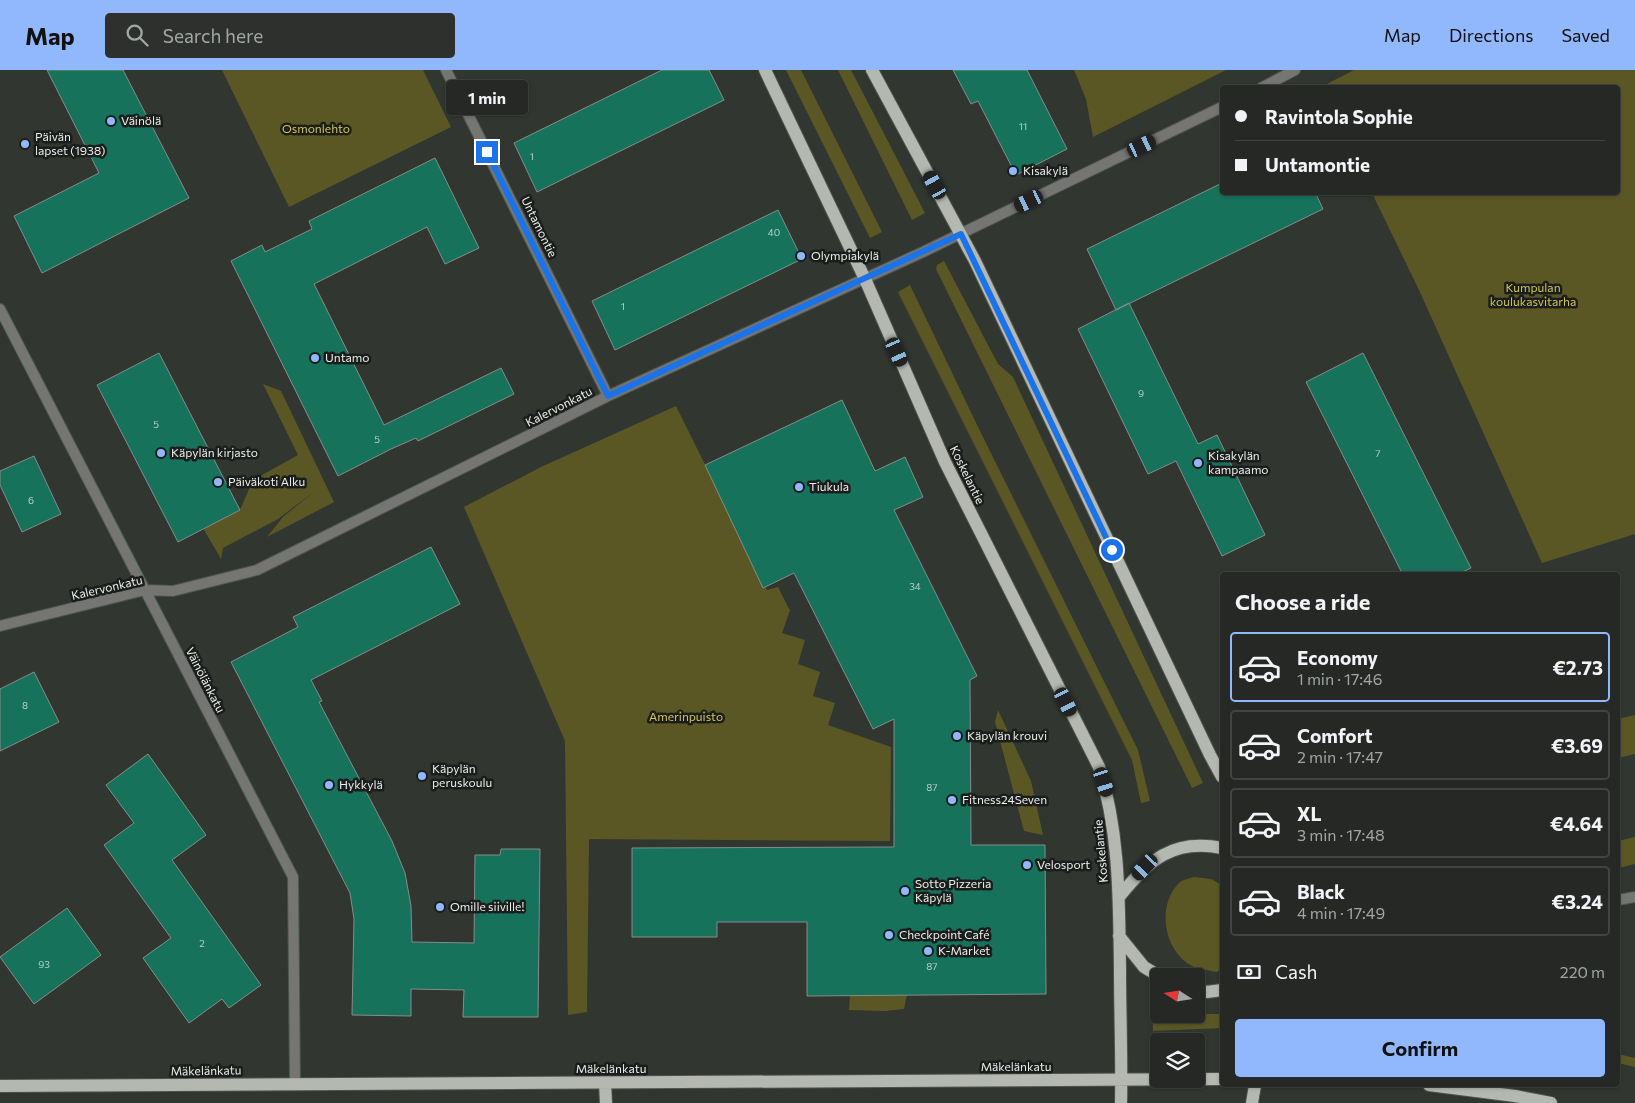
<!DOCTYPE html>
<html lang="en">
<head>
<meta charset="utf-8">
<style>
  body { margin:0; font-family:Commissioner,sans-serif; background:#2d302d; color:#f1f3f6; height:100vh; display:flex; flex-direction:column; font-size:19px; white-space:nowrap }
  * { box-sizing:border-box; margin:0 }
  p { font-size:16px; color:#a3a6a7 }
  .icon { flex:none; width:28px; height:28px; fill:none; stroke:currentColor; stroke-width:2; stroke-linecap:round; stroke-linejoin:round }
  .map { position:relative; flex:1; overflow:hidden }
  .sheet { position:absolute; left:1220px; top:502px; width:400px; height:515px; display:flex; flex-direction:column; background:#252825; border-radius:5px; box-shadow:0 1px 4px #0004,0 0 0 1px #424442 }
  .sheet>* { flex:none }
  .guide { position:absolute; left:1220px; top:15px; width:400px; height:110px; border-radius:5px; box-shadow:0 1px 4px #0004,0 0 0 1px #424442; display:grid; align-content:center; height:110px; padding:0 15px; background:#252825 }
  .needle { width:32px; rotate:282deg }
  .fabs { position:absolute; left:1150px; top:898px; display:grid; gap:10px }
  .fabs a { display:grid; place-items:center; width:55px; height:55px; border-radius:5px; background:#252825; box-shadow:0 1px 4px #0004,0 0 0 1px #424442; font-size:25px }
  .end { position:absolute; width:22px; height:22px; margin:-11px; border:6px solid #1a73e8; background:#fff; box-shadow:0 0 0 2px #fff }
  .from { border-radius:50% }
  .bubble { position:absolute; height:35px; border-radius:5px; background:#252825; box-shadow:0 1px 4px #0004,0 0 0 1px #424442; font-size:16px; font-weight:700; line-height:35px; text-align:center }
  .car { position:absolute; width:15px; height:30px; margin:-15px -8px; border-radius:6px; box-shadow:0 0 4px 1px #0007; background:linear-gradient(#222 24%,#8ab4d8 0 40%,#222 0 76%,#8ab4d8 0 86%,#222 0) }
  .guide b { display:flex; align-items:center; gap:18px; height:48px; font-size:19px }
  .guide b+b { border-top:1px solid #424442 }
  .guide i { width:12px; height:12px; background:#f1f3f6 }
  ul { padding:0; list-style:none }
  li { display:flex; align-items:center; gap:15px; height:70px; margin:0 10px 8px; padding:0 5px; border:2px solid #424442; border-radius:5px }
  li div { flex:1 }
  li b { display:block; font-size:19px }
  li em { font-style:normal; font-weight:700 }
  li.active { border-color:#91b8fd }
  li>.icon { width:45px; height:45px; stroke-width:1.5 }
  h2 { padding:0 15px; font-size:22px; line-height:60px }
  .pay { display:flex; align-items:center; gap:12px; height:55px; padding:0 15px; font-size:19px }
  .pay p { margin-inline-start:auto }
  .button { display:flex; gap:10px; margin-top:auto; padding:10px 15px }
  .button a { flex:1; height:58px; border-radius:5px; background:#91b8fd; color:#111; font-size:20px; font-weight:700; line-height:58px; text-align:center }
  header { display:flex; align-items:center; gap:30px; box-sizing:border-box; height:70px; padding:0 25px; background:#91b8fd; color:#111 }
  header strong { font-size:24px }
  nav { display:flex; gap:28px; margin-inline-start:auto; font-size:18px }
  .search { width:350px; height:45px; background:#2d302d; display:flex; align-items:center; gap:12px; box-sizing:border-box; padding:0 18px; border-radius:5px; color:#a3a6a7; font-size:19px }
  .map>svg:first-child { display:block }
  .green { fill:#5b5725 }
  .building { fill:#16725b; stroke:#858d8a }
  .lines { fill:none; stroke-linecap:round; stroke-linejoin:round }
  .street-casing { stroke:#4f544f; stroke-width:12 }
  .primary-casing { stroke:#4f544f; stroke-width:14 }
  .street { stroke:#757673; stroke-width:10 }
  .primary { stroke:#b5b8b1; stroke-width:12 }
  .route { stroke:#1a73e8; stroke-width:6 }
  .poi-dot { fill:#91b8fd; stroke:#1a1d1b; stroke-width:2 }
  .labels { text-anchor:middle; stroke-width:5; stroke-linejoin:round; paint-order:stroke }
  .number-label { font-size:10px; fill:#b6d0c8 }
  .poi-label { font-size:12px; fill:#ecefec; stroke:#1a1d1b; text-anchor:start }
  .park-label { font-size:12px; fill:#d4c84d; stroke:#1a1d1b }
  .street-label { font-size:12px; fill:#ecefec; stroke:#1a1d1b }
</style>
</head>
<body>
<header>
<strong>Map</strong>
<div class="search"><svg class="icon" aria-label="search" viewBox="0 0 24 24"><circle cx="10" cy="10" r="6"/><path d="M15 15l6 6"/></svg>Search here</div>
<nav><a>Map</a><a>Directions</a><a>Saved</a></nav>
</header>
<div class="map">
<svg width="1635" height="1033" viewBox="0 0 1635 1033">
  <rect width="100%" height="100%" fill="#313631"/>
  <!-- green -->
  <path class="green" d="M222 0H423L451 57 289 137Z
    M786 0H801L882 162 870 168Z
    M838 0H851L925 143 912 150Z
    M1074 0H1226L1093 67 1086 29Z
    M1354 0H1635V464L1542 493 1419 220 1372 123 1618 122V18L1321 17Z
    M944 191 998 294 1013 307 1203 713 1192 718 936 199 937 195Z
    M910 215 978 357 1138 680 1150 731 1141 733 1132 690 898 222Z
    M263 314 281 321 334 432 267 467 283 447 315 421 278 449 223 478 221 489 203 458 240 440 253 410 298 385Z
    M676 336 767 520 778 517 788 537 790 540 782 563 805 570 798 594 820 602 813 626 835 633 828 655 891 677 890 771 589 769 587 942 568 945 565 671 464 437 541 397Z
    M998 640 1031 711 1043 765 1024 761 995 652Z
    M1635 645V684L1618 688V649Z
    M1635 767V794L1618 798V771Z
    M1194 807 1211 809 1222 815V898L1217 902C1207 900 1195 899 1187 893 1163 876 1157 834 1180 812 1183 810 1190 808 1194 807Z
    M1152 922 1159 930V944H1222V958L1153 961Z
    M907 925 904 939 885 941 849 940 850 926Z
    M1618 984 1635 988V997L1618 993Z"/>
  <!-- building -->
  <path class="building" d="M47 0H123L189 128 42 203 14 146 99 103Z
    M662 0H709L724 30 537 122 514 73Z
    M953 0H1027L1067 79 1016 105 978 31 971 34Z
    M435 88 479 178 445 194 427 157 314 214 384 355 501 298 514 324 418 371 416 368 391 379 338 406 231 191 262 175 265 182 312 159 309 151Z
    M1222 113V122H1315L1323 139 1116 240 1087 179Z
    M778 140 802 189 615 280 592 231Z
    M1129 233 1198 374 1217 365 1265 465 1222 486 1176 391 1148 404 1078 259Z
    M159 283 240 440 178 472 97 315Z
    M1363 283 1471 498 1456 505H1403L1306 312Z
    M842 330 875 401 905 387 923 427 894 440 977 606 970 610 971 775H1045L1046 924 807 926V852H717V867H632V778L894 777V649L873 659 794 503 763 518 705 395Z
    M34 386 61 444 22 462 0 415V401Z
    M431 477 460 534 311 610 322 631 319 632 392 771 405 803 411 836 412 872 474 873 475 785H500L501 779H540L538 947H463L464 920 411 919V946L352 945 354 849 350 823 231 592 298 557 293 547Z
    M34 602 59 652 0 681V619Z
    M148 684 206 765 172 790 261 915 229 938 222 929 189 953 143 888 171 868 104 775 134 753 106 715Z
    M67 838 101 885 34 934 0 887Z"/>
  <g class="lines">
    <defs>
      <path id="street" d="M446 0 608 326
        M1261 18 1295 0
        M0 239 293 807 295 1014
        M0 556 145 520 173 521 257 500 608 326 923 182 1222 37
        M1618 830 1635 827"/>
      <path id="primary" d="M765 0 865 209 945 392 1099 697C1120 763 1119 831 1120 900 1120 944 1122 989 1121 1033
        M872 0 975 191 1210 685 1222 707
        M1119 827C1149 790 1173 768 1222 778
        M1119 866 1144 897 1159 906
        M1196 920 1207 922 1222 920
        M605 1013 606 1033
        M1429 1015 1515 1026 1551 1033
        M0 1016 1222 1009
        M1252 1033 1255 1015"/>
    </defs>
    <!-- street casing -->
    <use href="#street" class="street-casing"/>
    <!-- primary casing -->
    <use href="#primary" class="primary-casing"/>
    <!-- street -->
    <use href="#street" class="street"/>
    <!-- primary -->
    <use href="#primary" class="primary"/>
  </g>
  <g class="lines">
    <!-- route -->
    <path class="route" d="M487 82 608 326 961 164 1112 480"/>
  </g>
  <!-- markers -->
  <g class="poi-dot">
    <circle cx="111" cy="51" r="5"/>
    <circle cx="25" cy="74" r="5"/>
    <circle cx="1013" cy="101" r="5"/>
    <circle cx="801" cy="186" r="5"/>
    <circle cx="315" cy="288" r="5"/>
    <circle cx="161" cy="383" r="5"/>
    <circle cx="1198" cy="393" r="5"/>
    <circle cx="218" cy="412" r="5"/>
    <circle cx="799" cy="417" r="5"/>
    <circle cx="957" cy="666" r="5"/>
    <circle cx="422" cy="706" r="5"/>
    <circle cx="329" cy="715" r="5"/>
    <circle cx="952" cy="730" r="5"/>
    <circle cx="1027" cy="795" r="5"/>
    <circle cx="905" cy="821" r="5"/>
    <circle cx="440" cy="837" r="5"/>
    <circle cx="889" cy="865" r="5"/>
    <circle cx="928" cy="881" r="5"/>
  </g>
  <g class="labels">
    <!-- number labels -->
    <g class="number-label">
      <text x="1023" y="60">11</text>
      <text x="532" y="90">1</text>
      <text x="774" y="166">40</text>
      <text x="623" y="240">1</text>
      <text x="1141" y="327">9</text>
      <text x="156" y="358">5</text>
      <text x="377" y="373">5</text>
      <text x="1378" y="387">7</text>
      <text x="31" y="434">6</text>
      <text x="915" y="520">34</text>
      <text x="25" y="639">8</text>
      <text x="932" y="721">87</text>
      <text x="202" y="877">2</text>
      <text x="44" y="898">93</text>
      <text x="932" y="900">87</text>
    </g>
    <!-- poi labels -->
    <g class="poi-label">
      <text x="121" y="55">Väinölä</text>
      <text x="35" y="71">Päivän<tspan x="35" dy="14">lapset (1938)</tspan></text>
      <text x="1023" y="105">Kisakylä</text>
      <text x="811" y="190">Olympiakylä</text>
      <text x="325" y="292">Untamo</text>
      <text x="171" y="387">Käpylän kirjasto</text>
      <text x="1208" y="390">Kisakylän<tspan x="1208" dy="14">kampaamo</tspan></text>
      <text x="228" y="416">Päiväkoti Alku</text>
      <text x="809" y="421">Tiukula</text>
      <text x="967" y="670">Käpylän krouvi</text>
      <text x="432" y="703">Käpylän<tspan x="432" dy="14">peruskoulu</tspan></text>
      <text x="339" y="719">Hykkylä</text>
      <text x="962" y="734">Fitness24Seven</text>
      <text x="1037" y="799">Velosport</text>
      <text x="915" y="818">Sotto Pizzeria<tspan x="915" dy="14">Käpylä</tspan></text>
      <text x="450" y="841">Omille siiville!</text>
      <text x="899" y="869">Checkpoint Café</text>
      <text x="938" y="885">K-Market</text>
    </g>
    <!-- park labels -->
    <g class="park-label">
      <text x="316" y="63">Osmonlehto</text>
      <text x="1533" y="222">Kumpulan<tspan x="1533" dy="14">koulukasvitarha</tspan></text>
      <text x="686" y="651">Amerinpuisto</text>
    </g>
    <!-- street labels -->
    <g class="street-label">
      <text transform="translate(539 157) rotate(64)" y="4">Untamontie</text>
      <text transform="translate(559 337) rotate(-27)" y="4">Kalervonkatu</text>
      <text transform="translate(967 405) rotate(64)" y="4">Koskelantie</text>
      <text transform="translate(107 518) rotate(-13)" y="4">Kalervonkatu</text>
      <text transform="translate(205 610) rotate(63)" y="4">Väinölänkatu</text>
      <text transform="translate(1101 781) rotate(-95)" y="4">Koskelantie</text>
      <text x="1016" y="1001">Mäkelänkatu</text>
      <text x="611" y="1003">Mäkelänkatu</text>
      <text transform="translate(206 1001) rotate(-1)" y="4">Mäkelänkatu</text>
    </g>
  </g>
</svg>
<div class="fabs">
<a><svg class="needle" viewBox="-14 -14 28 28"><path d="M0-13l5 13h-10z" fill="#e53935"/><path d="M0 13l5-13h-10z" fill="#a3a6a7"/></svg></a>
<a><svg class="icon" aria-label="layers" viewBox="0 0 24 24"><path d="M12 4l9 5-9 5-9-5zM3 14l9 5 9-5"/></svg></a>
</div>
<i class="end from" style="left:1112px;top:480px"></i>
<i class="end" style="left:487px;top:82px"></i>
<div class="bubble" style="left:446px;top:10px;width:82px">1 min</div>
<i class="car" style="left:1142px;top:76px;rotate:64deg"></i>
<i class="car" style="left:935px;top:115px;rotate:331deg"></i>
<i class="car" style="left:1029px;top:131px;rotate:244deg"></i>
<i class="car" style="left:897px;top:282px;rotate:156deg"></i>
<i class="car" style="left:1066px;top:632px;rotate:153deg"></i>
<i class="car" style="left:1104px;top:712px;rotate:162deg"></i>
<i class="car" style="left:1145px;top:797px;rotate:223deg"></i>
<div class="guide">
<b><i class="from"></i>Ravintola Sophie</b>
<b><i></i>Untamontie</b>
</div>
<section class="sheet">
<h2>Choose a ride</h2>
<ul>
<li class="active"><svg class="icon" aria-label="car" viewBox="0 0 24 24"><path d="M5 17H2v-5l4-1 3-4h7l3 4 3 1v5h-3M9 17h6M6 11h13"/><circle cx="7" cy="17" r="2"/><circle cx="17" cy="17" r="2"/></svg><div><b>Economy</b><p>1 min · 17:46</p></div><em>€2.73</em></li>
<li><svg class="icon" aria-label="car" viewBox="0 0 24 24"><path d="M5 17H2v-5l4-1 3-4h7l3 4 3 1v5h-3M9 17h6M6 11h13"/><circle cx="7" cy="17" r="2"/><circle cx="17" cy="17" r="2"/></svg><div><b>Comfort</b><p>2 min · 17:47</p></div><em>€3.69</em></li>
<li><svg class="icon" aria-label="car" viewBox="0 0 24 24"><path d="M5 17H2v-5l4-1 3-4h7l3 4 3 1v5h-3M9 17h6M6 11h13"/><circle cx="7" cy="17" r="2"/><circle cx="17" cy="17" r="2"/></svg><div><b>XL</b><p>3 min · 17:48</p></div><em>€4.64</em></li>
<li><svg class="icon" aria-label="car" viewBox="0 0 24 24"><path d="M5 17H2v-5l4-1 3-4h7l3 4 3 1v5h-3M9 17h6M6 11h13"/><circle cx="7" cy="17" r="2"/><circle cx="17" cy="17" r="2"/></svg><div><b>Black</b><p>4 min · 17:49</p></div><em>€3.24</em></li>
</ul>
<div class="pay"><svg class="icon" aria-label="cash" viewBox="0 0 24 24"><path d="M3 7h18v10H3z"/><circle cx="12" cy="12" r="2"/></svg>Cash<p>220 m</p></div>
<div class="button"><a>Confirm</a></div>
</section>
</div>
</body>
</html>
